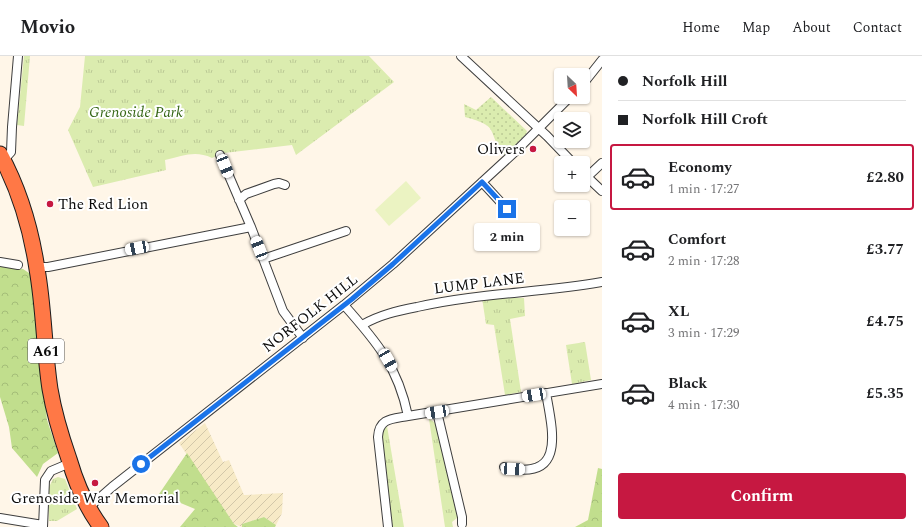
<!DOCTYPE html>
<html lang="en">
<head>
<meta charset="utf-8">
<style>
  body { margin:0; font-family:Spectral,serif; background:#f6f6f6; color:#202124; height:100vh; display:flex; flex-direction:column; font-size:15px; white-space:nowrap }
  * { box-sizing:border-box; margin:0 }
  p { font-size:13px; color:#757577 }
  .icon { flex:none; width:22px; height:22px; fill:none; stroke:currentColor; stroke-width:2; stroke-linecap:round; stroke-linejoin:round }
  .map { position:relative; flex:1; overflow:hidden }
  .details { display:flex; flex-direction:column; background:#fff; width:320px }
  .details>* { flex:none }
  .guide { display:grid; align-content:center; height:88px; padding:0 16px; background:#fff }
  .needle { width:26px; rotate:155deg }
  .tools { position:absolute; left:554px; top:12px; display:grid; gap:8px }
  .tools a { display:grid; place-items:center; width:36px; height:36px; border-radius:4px; background:#fff; box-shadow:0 1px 3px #0004; font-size:20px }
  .end { position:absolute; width:18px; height:18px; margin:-9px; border:5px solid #1a73e8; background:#fff; box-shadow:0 0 0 2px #fff }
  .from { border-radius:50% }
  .bubble { position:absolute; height:28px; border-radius:4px; background:#fff; box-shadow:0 1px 3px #0004; font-size:13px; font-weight:700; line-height:28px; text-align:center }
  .car { position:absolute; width:12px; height:24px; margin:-12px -6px; border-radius:5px; box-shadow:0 0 3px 1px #0007; background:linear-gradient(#fff 24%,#345 0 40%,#fff 0 76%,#345 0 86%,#fff 0) }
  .guide b { display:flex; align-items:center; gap:14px; height:38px; font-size:15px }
  .guide b+b { border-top:1px solid #e0e0e0 }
  .guide i { width:10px; height:10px; background:#202124 }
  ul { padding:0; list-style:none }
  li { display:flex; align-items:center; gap:12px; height:66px; margin:0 8px 6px; padding:0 8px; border:2px solid transparent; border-radius:4px }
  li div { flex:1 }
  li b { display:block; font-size:15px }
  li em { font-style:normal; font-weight:700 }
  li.active { border-color:#c61841 }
  li>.icon { width:36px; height:36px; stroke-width:1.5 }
  .action { display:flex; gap:8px; margin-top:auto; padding:8px 16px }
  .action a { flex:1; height:46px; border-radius:4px; background:#c61841; color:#fff; font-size:16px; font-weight:700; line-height:46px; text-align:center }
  header { display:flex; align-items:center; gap:24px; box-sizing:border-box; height:56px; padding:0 20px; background:#fff; border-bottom:1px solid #e0e0e0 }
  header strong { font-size:19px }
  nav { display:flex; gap:22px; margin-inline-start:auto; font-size:14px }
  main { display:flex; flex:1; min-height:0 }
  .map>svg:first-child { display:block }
  .farmland { fill:url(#farmland-furrows) }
  .grass { fill:url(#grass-tufts) }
  .forest { fill:url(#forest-crowns) }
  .garden { fill:url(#garden-dots) }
  .pitch { fill:#ebf3c2 }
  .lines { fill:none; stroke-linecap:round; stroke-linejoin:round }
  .street-casing { stroke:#3e3e3e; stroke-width:10 }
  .highway-casing { stroke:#1c1c1c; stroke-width:17 }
  .street { stroke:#fff; stroke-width:8 }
  .highway { stroke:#ff7846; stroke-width:15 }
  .route { stroke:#1a73e8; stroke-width:5 }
  .poi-dot { fill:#c61841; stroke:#fff; stroke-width:1.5 }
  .labels { text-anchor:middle; stroke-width:4; stroke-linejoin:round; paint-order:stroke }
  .shield { fill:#fff; stroke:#545454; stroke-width:1 }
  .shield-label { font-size:14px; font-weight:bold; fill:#0b0b0b }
  .park-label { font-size:15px; font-style:italic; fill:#366716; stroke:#fff }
  .poi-label { font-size:15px; fill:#0b0b0b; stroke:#fff; text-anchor:end }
  .street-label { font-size:15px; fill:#0b0b0b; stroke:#fff }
</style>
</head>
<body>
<header>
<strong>Movio</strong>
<nav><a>Home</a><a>Map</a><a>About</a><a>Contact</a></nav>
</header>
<main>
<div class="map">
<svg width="602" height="471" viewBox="0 0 602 471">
  <defs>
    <pattern id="farmland-furrows" width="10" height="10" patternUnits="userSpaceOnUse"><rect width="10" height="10" fill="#f7eac6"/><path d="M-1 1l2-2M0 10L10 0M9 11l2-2" fill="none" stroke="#d2c7a9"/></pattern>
    <pattern id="grass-tufts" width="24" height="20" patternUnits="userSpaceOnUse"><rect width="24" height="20" fill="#dbecaf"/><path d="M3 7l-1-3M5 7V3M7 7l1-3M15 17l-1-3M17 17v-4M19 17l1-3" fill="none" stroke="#bbc995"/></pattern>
    <pattern id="forest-crowns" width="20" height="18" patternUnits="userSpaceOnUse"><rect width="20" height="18" fill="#c1de8d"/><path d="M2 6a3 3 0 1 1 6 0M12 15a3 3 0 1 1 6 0" fill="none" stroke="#a4bd78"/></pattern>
    <pattern id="garden-dots" width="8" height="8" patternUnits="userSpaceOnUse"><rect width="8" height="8" fill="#dbecaf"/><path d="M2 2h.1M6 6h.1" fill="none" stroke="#bbc995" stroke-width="1.8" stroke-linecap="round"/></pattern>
  </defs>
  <rect width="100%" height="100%" fill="#fff6e8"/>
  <!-- farmland -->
  <path class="farmland" d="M205 367 223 406 229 404 244 439 283 437 282 457 276 469 264 461 242 468V471L234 468 179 387Z"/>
  <!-- grass -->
  <path class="grass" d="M24 0H30L24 70 17 69Z
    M85 0H369L394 26 296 99 292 89 224 97 212 102C195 94 183 100 165 104L166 114 93 131 68 74 80 51Z
    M482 242H524L525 260 510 263 521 336 505 339 494 269 486 268Z
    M585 286 591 324 572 328 566 289Z
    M429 363 434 366 438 373 458 458 457 462 452 466 453 471H445Z
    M387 370 404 471H391L382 388 383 375Z
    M58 421 65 423 77 453 57 465H49L48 433 53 423Z"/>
  <!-- forest -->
  <path class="forest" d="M0 210 23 213 32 219 47 364 58 397 43 408 37 421 12 392 9 371 0 341Z
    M187 397 234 468 238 471H180L195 453 159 438Z
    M598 412 602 413V471H575L588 464Z
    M264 461 276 469 275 471H242V468Z"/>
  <!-- garden -->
  <path class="garden" d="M491 41 527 75 526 78 505 99C485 76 503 71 465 61L464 48 476 54Z"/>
  <!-- pitch -->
  <path class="pitch" d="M406 125 421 142 389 170 375 154Z"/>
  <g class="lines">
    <defs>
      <path id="street" d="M461 0 547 80 573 107
        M583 28 602 4
        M220 99 251 171 283 255 303 282
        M3 105 11 96 12 71 18 0
        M583 117 602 135
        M587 121 602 107
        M482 126 507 153
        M239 144 246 138 274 128 279 127 285 129
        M263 203 346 175
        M0 206 18 209
        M37 211H48L251 171
        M344 249C377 286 398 311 408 360
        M362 269C379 259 397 255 417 251 478 237 540 237 602 226
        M437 356 462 461V468
        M504 411C566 426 553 376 546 337
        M88 452 112 431 344 249 393 208 518 93 570 41
        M0 462 43 469
        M43 471 45 424 51 415 70 407
        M388 471 378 381C379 362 392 363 408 360L602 328"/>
      <path id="highway" d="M0 98C19 133 31 173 37 213 44 252 44 293 50 333 54 357 61 380 69 403 76 427 86 451 101 471"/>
    </defs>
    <!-- street casing -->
    <use href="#street" class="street-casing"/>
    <!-- highway casing -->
    <use href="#highway" class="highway-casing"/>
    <!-- street -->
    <use href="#street" class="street"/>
    <!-- highway -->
    <use href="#highway" class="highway"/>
  </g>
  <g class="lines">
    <!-- route -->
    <path class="route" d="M141 408 352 243 393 208 482 126 507 153"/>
  </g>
  <!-- markers -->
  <g class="poi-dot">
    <circle cx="533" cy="93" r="4"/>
    <circle cx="50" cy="148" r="4"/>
    <circle cx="95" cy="427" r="4"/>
  </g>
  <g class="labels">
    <!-- shield labels -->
    <rect class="shield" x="28" y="283" width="36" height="24" rx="3"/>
    <g class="shield-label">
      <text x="46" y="300">A61</text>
    </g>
    <!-- park labels -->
    <g class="park-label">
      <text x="136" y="61">Grenoside Park</text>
    </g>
    <!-- poi labels -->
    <g class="poi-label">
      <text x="525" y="98">Olivers</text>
      <text x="58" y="153" text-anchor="start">The Red Lion</text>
      <text x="95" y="447" text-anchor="middle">Grenoside War Memorial</text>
    </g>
    <!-- street labels -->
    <g class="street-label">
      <text transform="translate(479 227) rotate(-7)" y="5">LUMP LANE</text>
      <text transform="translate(310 257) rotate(-38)" y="5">NORFOLK HILL</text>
    </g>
  </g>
</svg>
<div class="tools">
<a><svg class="needle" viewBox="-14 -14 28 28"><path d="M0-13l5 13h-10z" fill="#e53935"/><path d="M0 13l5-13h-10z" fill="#757577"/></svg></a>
<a><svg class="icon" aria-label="layers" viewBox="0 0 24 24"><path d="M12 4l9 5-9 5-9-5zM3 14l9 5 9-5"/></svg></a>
<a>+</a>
<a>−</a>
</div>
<i class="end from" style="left:141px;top:408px"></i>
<i class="end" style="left:507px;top:153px"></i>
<div class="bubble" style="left:474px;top:167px;width:66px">2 min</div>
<i class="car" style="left:225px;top:110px;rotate:158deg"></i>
<i class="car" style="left:137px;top:192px;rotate:259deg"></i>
<i class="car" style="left:259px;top:192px;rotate:339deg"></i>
<i class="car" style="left:388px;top:304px;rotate:150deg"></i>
<i class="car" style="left:534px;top:339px;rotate:260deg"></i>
<i class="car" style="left:437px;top:356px;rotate:261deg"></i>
<i class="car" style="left:513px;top:413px;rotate:93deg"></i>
</div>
<section class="details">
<div class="guide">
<b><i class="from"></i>Norfolk Hill</b>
<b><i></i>Norfolk Hill Croft</b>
</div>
<ul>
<li class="active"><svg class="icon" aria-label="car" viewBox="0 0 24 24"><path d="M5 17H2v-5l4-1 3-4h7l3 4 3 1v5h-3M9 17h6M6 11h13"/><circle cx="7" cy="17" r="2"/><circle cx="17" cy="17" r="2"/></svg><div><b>Economy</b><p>1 min · 17:27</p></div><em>£2.80</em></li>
<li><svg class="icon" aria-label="car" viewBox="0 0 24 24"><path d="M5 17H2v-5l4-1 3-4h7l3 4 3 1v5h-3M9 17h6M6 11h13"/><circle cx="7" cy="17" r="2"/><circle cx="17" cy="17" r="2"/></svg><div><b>Comfort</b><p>2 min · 17:28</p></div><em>£3.77</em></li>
<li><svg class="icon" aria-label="car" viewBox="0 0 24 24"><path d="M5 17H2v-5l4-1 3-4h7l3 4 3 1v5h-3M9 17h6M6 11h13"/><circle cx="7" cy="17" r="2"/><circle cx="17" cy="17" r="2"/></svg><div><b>XL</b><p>3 min · 17:29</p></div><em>£4.75</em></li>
<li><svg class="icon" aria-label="car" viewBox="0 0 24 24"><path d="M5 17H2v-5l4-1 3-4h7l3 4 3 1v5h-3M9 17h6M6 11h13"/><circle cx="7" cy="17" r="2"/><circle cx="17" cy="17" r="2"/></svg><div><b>Black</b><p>4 min · 17:30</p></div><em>£5.35</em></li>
</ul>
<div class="action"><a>Confirm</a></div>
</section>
</main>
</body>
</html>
